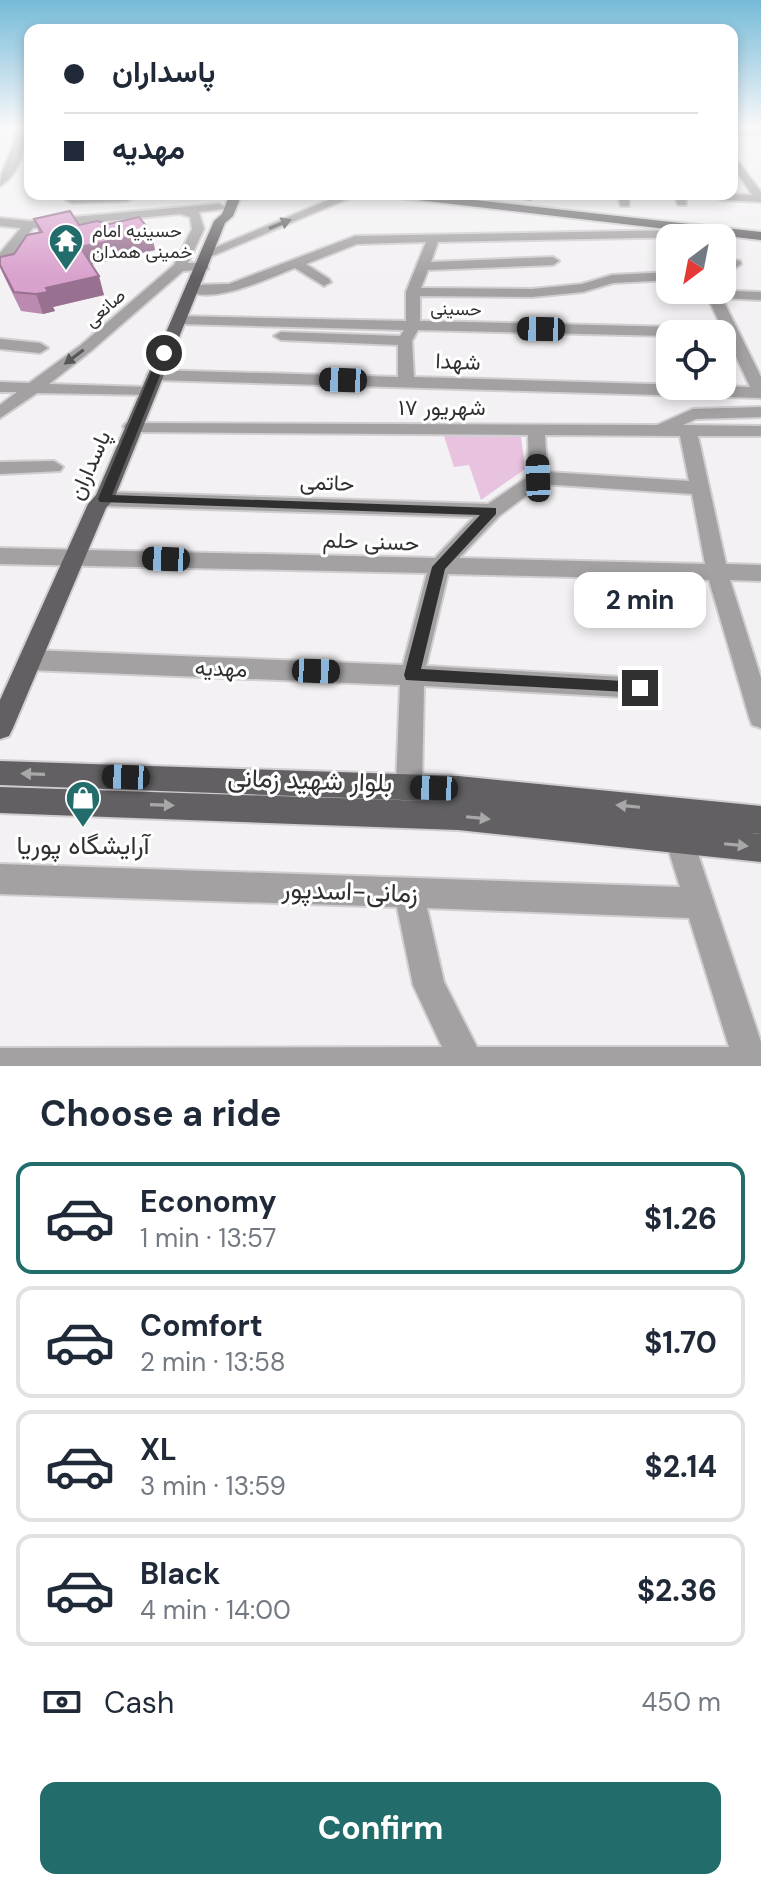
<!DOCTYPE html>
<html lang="en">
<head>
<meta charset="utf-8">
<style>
  body { margin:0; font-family:"DM Sans",Vazirmatn,sans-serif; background:#f2f2f3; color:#1f2937; height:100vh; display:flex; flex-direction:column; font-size:30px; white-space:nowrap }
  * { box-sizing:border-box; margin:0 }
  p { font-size:26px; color:#747a83 }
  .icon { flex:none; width:44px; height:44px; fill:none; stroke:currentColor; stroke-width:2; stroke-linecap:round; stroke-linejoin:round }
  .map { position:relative; height:1066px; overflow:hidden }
  .panel { display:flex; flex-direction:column; background:#fff; flex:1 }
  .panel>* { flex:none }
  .banner { position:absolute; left:24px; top:24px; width:714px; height:176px; border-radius:16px; box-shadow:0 4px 12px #0003; display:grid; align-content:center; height:176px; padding:0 40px; background:#fff }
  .needle { width:52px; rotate:212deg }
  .buttons { position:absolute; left:656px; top:224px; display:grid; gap:16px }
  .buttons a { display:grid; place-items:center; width:80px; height:80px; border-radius:16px; background:#fff; box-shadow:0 4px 12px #0003; font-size:40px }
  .end { position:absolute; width:36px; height:36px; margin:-18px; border:10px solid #313031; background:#fff; box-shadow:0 0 0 4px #fff }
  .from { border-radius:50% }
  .bubble { position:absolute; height:56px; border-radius:16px; background:#fff; box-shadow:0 4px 12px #0003; font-size:26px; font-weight:700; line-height:56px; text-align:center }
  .car { position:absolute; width:24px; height:48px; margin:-24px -12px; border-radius:10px; box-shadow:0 0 6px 2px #0007; background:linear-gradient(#222 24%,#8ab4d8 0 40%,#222 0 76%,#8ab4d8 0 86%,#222 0) }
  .banner b { display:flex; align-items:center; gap:28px; height:76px; font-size:30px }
  .banner b+b { border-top:2px solid #e0e1e3 }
  .banner i { width:20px; height:20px; background:#1f2937 }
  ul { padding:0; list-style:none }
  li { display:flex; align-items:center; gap:24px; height:112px; margin:0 16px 12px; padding:0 24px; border:4px solid #e0e1e3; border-radius:16px }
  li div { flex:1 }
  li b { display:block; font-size:30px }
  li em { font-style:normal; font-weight:700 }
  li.selected { border-color:#226d6b }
  li>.icon { width:72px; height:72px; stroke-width:1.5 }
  h2 { padding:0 40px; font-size:36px; line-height:96px }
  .pay { display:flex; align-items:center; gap:20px; height:88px; padding:0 40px; font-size:30px }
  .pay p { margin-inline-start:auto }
  .cta { display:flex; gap:16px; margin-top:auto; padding:16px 40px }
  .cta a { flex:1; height:92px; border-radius:16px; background:#226d6b; color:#fff; font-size:32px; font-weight:700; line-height:92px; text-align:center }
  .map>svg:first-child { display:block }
  .green { fill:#e8c3e0 }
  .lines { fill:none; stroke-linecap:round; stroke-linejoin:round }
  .minor-casing { stroke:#d0ced0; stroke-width:4 }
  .major-casing { stroke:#d0ced0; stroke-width:4 }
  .minor { fill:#a3a1a2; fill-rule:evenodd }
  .major { fill:#626062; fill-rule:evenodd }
  .wall { fill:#bb8ab0 }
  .shaded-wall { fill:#987190 }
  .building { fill:#d9a1cd; stroke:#987190; stroke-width:2 }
  .oneway { fill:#595859 }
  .oneway2 { fill:#a9a8a9 }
  .route { fill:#313031 }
  .labels { text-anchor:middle; stroke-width:6; stroke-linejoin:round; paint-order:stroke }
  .far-poi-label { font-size:18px; fill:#313031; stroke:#fff; text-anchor:start }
  .far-street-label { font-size:18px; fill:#313031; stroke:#fff }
  .street-label { font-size:22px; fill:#313031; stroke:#fff }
  .near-street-label { font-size:26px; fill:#313031; stroke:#fff }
  .near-poi-label { font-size:26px; fill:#313031; stroke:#fff }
</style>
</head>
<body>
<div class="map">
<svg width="761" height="1066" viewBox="0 0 761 1066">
  <rect width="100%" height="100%" fill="#f3f1f3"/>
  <!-- green -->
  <path class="green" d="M444 436 521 437 525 469 481 500 469 465 454 467Z"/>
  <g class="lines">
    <defs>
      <path id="minor" d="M14 129H24C26 150 19 175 0 186 0 166 16 153 14 129Z
        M732 129H761V135L732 134Z
        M732 153 761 192V202L722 200 716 197 721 194 752 195 732 164Z
        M231 194H276L270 197 235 199 231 198Z
        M343 194H359L212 256 202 253Z
        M433 194H449L461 200 455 203Z
        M617 194H629V206H621Z
        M674 194H686V205H678Z
        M131 196 133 198 127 201 72 203 66 200 72 197Z
        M219 204 225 207 223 209 199 212 204 229 188 263H208V269L183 271 91 351 49 384 147 387 155 392 153 395 37 393 0 418V405L17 392H0V382L29 383 81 345 174 265 192 229 190 217 180 214 33 228 5 264 0 265V253L21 228 0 226V218L29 221Z
        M683 230 687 231V237L438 242 431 262 553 257 559 261 553 265 428 270 421 288 532 289 582 284 612 275 670 272V280L613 283 583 292 532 297 420 296V321L722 328 704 290 761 292V300L722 298 761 377V398L155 380 147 375 155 370 398 377V345L281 340 274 336 281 332 400 336 404 330 179 324 172 320 179 316 406 321V292L426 242 357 244 306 264 329 279 331 282 324 286 295 268C269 278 209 307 185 289L192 285 229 284 355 236ZM418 330 670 336 722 334V337H727L750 387 414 377 412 341Z
        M722 258 740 261 741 264 735 268 722 266Z
        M0 339 40 343 48 348 40 353 0 349Z
        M761 407V417L696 419 683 425 761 426V436H698L726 564 761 565V581L730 580 761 678V728L752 725 749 717 709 580 448 574 426 666 640 678 649 681 652 688 649 695 640 698 424 686 422 787 418 796 409 800 400 796 396 787 400 685 30 670 22 667 18 660 22 653 30 650 403 665 427 573 0 564V548L435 558 474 517 104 506 94 499 104 492 488 504 529 476 528 435 132 432 123 427 126 423 657 425 693 409ZM545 435 680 436 689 481 547 472ZM542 484 692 494 705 564 459 558 499 516Z
        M54 461 63 467 60 471 0 474V462Z
        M679 825 689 829 693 839 761 1042V1066H0V1048L442 1047 413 985 397 907 0 894V864L680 887 665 839 669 829ZM427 908 689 918 729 1047H477L444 982Z"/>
      <path id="major" d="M230 194H242L233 216 225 223 114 499 106 508 13 728 9 736 0 739V700L88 504 96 495 214 221 222 214Z
        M385 194H421L761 232V240L391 197Z
        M0 761 458 776 761 806V834L458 802 0 785Z
        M0 787 458 802 761 834V862L458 830 0 813Z"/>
    </defs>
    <!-- minor casing -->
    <use href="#minor" class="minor-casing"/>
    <!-- major casing -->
    <use href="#major" class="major-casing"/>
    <!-- minor -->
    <use href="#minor" class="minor"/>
    <!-- major -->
    <use href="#major" class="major"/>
  </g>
  <!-- wall -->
  <path class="wall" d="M489 194H533L531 201 489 196Z
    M548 194H578L577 200 547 197Z
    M34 219 79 225 151 232 155 250 91 264 104 295 53 307 55 311 43 314 21 311 4 276 0 267V257L14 254 39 233Z"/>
  <!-- shaded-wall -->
  <path class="shaded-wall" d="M151 232 155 250 86 266 80 247Z
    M99 276 104 295 53 307 55 311 43 314 36 294 46 288Z"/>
  <!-- building -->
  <path class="building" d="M70 211 79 225 97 221 109 224 139 217 151 232 80 247 99 276 46 288 48 292 36 294 14 292 0 265V257L14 254 27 235 42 232 34 219Z"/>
  <!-- one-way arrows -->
  <defs><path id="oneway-solid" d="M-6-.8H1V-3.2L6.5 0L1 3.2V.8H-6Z" transform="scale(2)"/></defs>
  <g class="oneway">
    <use href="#oneway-solid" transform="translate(280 224) rotate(-22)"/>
    <use href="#oneway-solid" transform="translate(74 357) rotate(143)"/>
  </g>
  <g class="oneway2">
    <use href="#oneway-solid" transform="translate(33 774) rotate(-178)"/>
    <use href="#oneway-solid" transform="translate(162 805) rotate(2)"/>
    <use href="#oneway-solid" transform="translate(628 806) rotate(-174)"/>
    <use href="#oneway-solid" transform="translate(478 818) rotate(6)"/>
    <use href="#oneway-solid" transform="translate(736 845) rotate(6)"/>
  </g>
  <!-- sky -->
  <linearGradient id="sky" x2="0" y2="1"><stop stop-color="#75bad8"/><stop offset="0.46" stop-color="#faf9fa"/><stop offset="1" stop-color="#faf9fa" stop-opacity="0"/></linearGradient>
  <rect width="761" height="278" fill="url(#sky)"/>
  <!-- route -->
  <path class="route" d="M164 350 169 353 112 495 496 508V514L445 569 421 669 640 682 646 684V693L406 680 404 675 432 567 480 515 100 502 98 499 159 353Z"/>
  <!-- icons -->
  <defs>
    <symbol id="temple-pin" viewBox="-11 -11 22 30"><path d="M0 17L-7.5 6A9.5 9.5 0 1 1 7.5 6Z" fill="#226d6b" stroke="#fff"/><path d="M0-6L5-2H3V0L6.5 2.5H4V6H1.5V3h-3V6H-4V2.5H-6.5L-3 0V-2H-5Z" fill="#fff"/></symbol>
    <symbol id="shop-pin" viewBox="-11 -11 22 30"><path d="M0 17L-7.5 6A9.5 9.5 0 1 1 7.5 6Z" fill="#226d6b" stroke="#fff"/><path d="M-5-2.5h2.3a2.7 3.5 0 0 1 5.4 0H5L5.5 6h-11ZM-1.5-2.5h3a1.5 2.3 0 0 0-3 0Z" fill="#fff"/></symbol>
  </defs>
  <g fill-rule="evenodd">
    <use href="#temple-pin" x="46" y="221" width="40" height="54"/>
    <use href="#shop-pin" x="63" y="778" width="40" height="54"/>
  </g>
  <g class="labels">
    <!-- far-poi labels -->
    <g class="far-poi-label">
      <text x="92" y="237">حسینیه امام<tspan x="92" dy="21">خمینی همدان</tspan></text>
    </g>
    <!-- far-street labels -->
    <g class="far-street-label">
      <text transform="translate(105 308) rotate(-41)" y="6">صانعی</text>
      <text transform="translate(456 309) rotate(1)" y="6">حسینی</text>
    </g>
    <!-- street labels -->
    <g class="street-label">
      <text transform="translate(458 361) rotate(2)" y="8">شهدا</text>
      <text x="442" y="415">۱۷ شهریور</text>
      <text transform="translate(89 465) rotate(-66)" y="8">پاسداران</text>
      <text transform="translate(327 482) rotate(2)" y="8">حاتمی</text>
      <text transform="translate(371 541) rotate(2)" y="8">حسنی حلم</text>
      <text transform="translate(221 668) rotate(2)" y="8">مهدیه</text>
    </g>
    <!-- near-street labels -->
    <g class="near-street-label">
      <text transform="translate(310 780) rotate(2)" y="9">بلوار شهید زمانی</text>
      <text transform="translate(350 891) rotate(2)" y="9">زمانی-اسدپور</text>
    </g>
    <!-- near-poi labels -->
    <g class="near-poi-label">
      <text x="83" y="854">آرایشگاه پوریا</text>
    </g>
  </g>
</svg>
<div class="buttons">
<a><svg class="needle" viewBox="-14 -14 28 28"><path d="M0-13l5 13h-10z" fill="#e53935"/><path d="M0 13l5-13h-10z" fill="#747a83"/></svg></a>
<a><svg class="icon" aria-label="locate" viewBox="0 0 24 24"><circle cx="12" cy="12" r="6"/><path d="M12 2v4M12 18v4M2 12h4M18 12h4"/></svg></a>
</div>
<i class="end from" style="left:164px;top:353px"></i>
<i class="end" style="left:640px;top:688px"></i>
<div class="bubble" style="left:574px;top:572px;width:132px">2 min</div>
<i class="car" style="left:541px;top:329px;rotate:271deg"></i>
<i class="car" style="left:343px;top:380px;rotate:272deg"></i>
<i class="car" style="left:538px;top:478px;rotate:358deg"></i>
<i class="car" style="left:166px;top:559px;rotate:272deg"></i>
<i class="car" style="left:316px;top:671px;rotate:92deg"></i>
<i class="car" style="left:126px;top:777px;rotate:272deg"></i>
<i class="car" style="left:434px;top:788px;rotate:272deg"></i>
<div class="banner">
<b><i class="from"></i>پاسداران</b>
<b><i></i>مهدیه</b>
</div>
</div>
<section class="panel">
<h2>Choose a ride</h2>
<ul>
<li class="selected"><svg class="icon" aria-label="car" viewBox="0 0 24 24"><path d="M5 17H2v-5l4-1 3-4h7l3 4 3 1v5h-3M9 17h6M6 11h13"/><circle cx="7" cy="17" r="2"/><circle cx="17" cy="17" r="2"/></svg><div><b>Economy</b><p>1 min · 13:57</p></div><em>$1.26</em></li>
<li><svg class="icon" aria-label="car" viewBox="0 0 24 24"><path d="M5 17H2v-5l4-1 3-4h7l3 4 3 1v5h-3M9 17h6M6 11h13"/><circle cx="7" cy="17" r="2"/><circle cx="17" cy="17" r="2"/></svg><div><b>Comfort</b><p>2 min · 13:58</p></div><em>$1.70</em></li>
<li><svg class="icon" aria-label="car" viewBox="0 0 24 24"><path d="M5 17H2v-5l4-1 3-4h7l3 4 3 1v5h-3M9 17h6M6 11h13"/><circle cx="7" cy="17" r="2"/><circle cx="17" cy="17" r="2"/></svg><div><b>XL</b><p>3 min · 13:59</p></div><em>$2.14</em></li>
<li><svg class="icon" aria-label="car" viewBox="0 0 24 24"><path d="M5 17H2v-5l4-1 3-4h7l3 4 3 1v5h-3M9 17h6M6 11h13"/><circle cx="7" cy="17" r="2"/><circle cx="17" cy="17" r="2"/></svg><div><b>Black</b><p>4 min · 14:00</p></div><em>$2.36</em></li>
</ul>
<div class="pay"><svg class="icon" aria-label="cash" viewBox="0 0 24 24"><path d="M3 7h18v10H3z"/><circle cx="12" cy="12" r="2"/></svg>Cash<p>450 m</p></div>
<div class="cta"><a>Confirm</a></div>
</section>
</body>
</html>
